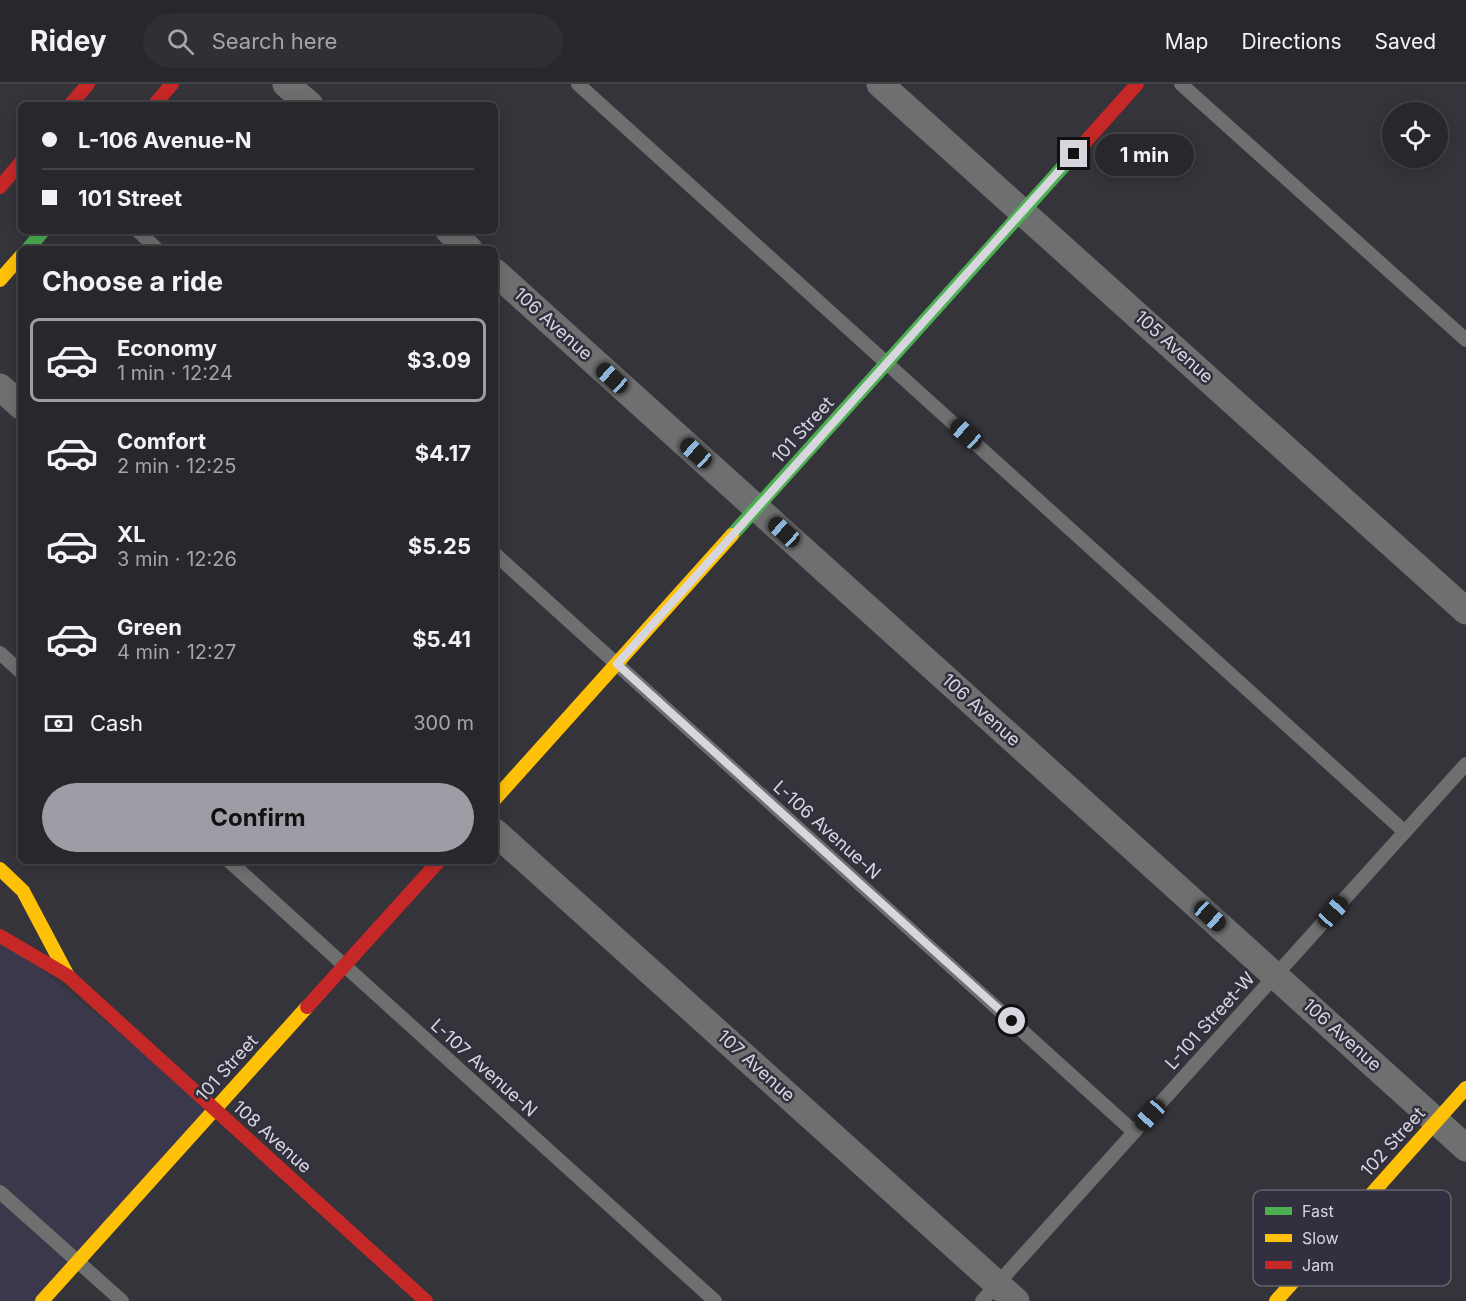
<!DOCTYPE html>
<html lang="en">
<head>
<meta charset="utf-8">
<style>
  body { margin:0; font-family:Inter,sans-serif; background:#2f2f34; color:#f1f3f6; height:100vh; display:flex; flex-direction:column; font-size:22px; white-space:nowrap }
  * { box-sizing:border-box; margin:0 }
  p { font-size:20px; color:#a4a5a9 }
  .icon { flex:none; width:33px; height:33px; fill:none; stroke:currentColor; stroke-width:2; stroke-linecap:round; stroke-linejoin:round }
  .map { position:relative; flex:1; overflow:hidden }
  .side { position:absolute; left:18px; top:162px; width:480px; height:618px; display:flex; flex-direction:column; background:#27272c; border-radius:9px; box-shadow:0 3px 15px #0003,0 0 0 2px #434448 }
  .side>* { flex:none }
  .hud { position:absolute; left:18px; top:18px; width:480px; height:132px; border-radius:9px; box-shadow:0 3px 15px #0003,0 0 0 2px #434448; display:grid; align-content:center; height:132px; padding:0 24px; background:#27272c }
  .buttons { position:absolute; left:1382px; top:18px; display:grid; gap:12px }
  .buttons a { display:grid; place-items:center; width:66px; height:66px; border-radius:50%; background:#27272c; box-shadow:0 3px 15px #0003,0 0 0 2px #434448; font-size:30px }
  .end { position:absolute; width:27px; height:27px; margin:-14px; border:8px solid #d7d6df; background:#111; box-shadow:0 0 0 3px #111 }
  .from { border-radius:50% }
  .bubble { position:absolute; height:42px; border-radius:21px; background:#27272c; box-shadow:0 3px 15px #0003,0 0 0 2px #434448; font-size:20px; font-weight:700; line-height:42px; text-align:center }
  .car { position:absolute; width:18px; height:36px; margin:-18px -9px; border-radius:8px; box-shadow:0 0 4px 2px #0007; background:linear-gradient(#222 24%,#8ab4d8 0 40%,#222 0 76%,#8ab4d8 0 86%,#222 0) }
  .hud b { display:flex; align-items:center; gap:21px; height:57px; font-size:22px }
  .hud b+b { border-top:2px solid #434448 }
  .hud i { width:15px; height:15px; background:#f1f3f6 }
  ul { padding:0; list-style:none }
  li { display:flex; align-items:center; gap:18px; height:84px; margin:0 12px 9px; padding:0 12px; border:3px solid transparent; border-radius:9px }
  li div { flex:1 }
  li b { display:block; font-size:22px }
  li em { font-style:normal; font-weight:700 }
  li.selected { border-color:#9e9da5 }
  li>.icon { width:54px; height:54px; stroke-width:1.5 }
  h2 { padding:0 24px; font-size:27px; line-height:72px }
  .pay { display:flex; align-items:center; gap:15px; height:66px; padding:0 24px; font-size:22px }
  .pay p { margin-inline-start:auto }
  .cta { display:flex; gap:12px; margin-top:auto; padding:12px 24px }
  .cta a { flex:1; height:69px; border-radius:36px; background:#9e9da5; color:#111; font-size:24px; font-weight:700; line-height:69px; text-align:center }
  header { display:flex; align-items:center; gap:36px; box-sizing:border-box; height:84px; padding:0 30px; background:#27272c; border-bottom:2px solid #434448 }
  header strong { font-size:28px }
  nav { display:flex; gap:33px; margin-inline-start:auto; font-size:21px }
  .search { width:420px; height:54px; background:#2f2f34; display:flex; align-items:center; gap:15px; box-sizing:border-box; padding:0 21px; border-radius:33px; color:#a4a5a9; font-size:22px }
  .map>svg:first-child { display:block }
  .built { fill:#3a384a }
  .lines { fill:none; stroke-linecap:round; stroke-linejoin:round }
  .lane { stroke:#6e706f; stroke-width:14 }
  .street { stroke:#6e706f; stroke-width:27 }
  .fast { stroke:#4caf50; stroke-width:14 }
  .slow { stroke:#ffc107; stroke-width:14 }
  .jam { stroke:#c62828; stroke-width:14 }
  .route { stroke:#d7d6df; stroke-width:8 }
  .labels { text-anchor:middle; stroke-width:5; stroke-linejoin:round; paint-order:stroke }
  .street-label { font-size:18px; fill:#d7d6df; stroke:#32303e }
  .key { fill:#32303e; stroke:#64626e; stroke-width:1.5 }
  .key-label { font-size:16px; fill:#d7d6df }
</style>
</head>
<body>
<header>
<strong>Ridey</strong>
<div class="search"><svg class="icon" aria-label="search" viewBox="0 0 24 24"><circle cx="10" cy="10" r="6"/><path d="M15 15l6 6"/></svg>Search here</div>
<nav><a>Map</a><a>Directions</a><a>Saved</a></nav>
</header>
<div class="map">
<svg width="1466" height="1217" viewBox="0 0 1466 1217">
  <rect width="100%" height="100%" fill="#34343a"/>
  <!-- built -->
  <path class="built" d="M0 852 214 1024 42 1217H0Z"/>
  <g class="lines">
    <!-- lane -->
    <path class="lane" d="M578 0 1405 748
      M1181 0 1466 256
      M138 147 157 165
      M495 470 1134 1048
      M0 569 21 588
      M229 777 715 1217
      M0 1108 122 1217
      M982 1217 1466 680"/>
    <!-- street -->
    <path class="street" d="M286 0 310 21
      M880 0 1466 527
      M449 147 469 165
      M495 188 1466 1064
      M0 303 21 322
      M495 748 1016 1217"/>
    <!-- fast -->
    <path class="fast" d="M28 165 43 147
      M732 451 1079 65"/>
    <!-- slow -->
    <path class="slow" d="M0 196 21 172
      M495 715 732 451
      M0 785 23 807 68 892
      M42 1217 307 923
      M1276 1217 1466 1004"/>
    <!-- jam -->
    <path class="jam" d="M70 21 88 0
      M154 21 172 0
      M1079 65 1137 0
      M0 103 21 78
      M0 852 68 892 426 1217
      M307 923 439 777"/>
  </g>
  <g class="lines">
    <!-- route -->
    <path class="route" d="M1012 937 617 580 1074 70"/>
  </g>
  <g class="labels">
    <!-- street labels -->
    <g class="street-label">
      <text transform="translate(553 240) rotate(42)" y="6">106 Avenue</text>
      <text transform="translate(1174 263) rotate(42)" y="6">105 Avenue</text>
      <text transform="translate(803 346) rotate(-48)" y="6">101 Street</text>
      <text transform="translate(981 626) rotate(42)" y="6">106 Avenue</text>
      <text transform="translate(827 746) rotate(42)" y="6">L-106 Avenue-N</text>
      <text transform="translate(1210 937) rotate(-48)" y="6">L-101 Street-W</text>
      <text transform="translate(1342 951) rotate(42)" y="6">106 Avenue</text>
      <text transform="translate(756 982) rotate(42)" y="6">107 Avenue</text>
      <text transform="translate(227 984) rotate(-48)" y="6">101 Street</text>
      <text transform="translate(484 984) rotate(42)" y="6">L-107 Avenue-N</text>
      <text transform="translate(272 1053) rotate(42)" y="6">108 Avenue</text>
      <text transform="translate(1393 1058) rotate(-48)" y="6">102 Street</text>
    </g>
  </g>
  <!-- legend -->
  <rect x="1253" y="1106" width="198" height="96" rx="9" class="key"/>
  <rect x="1265" y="1123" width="27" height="8" fill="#4caf50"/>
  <rect x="1265" y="1150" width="27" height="8" fill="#ffc107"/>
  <rect x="1265" y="1177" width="27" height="8" fill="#c62828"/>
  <g class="key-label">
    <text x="1302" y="1133">Fast</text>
    <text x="1302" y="1160">Slow</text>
    <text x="1302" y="1187">Jam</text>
  </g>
</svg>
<div class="buttons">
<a><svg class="icon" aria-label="locate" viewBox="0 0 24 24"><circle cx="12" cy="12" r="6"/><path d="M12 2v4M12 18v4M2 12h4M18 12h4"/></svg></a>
</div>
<i class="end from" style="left:1012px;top:937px"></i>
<i class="end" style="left:1074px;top:70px"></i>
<div class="bubble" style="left:1095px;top:50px;width:99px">1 min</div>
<i class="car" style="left:612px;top:294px;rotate:312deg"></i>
<i class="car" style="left:966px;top:350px;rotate:312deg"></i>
<i class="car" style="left:696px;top:369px;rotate:312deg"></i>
<i class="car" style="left:784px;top:448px;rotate:312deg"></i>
<i class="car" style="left:1333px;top:828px;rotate:42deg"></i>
<i class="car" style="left:1210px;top:832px;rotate:132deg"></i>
<i class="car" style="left:1150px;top:1031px;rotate:222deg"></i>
<div class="hud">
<b><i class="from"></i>L-106 Avenue-N</b>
<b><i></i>101 Street</b>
</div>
<section class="side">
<h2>Choose a ride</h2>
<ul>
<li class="selected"><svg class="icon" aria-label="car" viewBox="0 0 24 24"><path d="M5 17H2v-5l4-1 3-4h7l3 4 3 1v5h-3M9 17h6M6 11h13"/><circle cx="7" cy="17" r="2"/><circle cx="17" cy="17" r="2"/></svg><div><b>Economy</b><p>1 min · 12:24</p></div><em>$3.09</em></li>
<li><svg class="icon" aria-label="car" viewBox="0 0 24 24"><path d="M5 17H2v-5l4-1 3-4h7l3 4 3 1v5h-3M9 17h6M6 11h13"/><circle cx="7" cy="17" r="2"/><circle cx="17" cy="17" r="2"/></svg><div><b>Comfort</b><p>2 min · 12:25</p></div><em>$4.17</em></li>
<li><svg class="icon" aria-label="car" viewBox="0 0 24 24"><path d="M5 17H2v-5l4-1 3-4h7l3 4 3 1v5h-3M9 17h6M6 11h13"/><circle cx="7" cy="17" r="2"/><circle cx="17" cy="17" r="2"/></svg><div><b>XL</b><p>3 min · 12:26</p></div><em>$5.25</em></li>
<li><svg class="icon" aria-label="car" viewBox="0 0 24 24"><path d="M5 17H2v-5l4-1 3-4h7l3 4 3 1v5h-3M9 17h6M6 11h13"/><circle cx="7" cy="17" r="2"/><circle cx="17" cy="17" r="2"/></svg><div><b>Green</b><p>4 min · 12:27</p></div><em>$5.41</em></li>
</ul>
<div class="pay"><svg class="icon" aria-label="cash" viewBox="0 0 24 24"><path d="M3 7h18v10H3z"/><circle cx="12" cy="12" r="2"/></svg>Cash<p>300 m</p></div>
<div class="cta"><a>Confirm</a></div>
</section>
</div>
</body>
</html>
